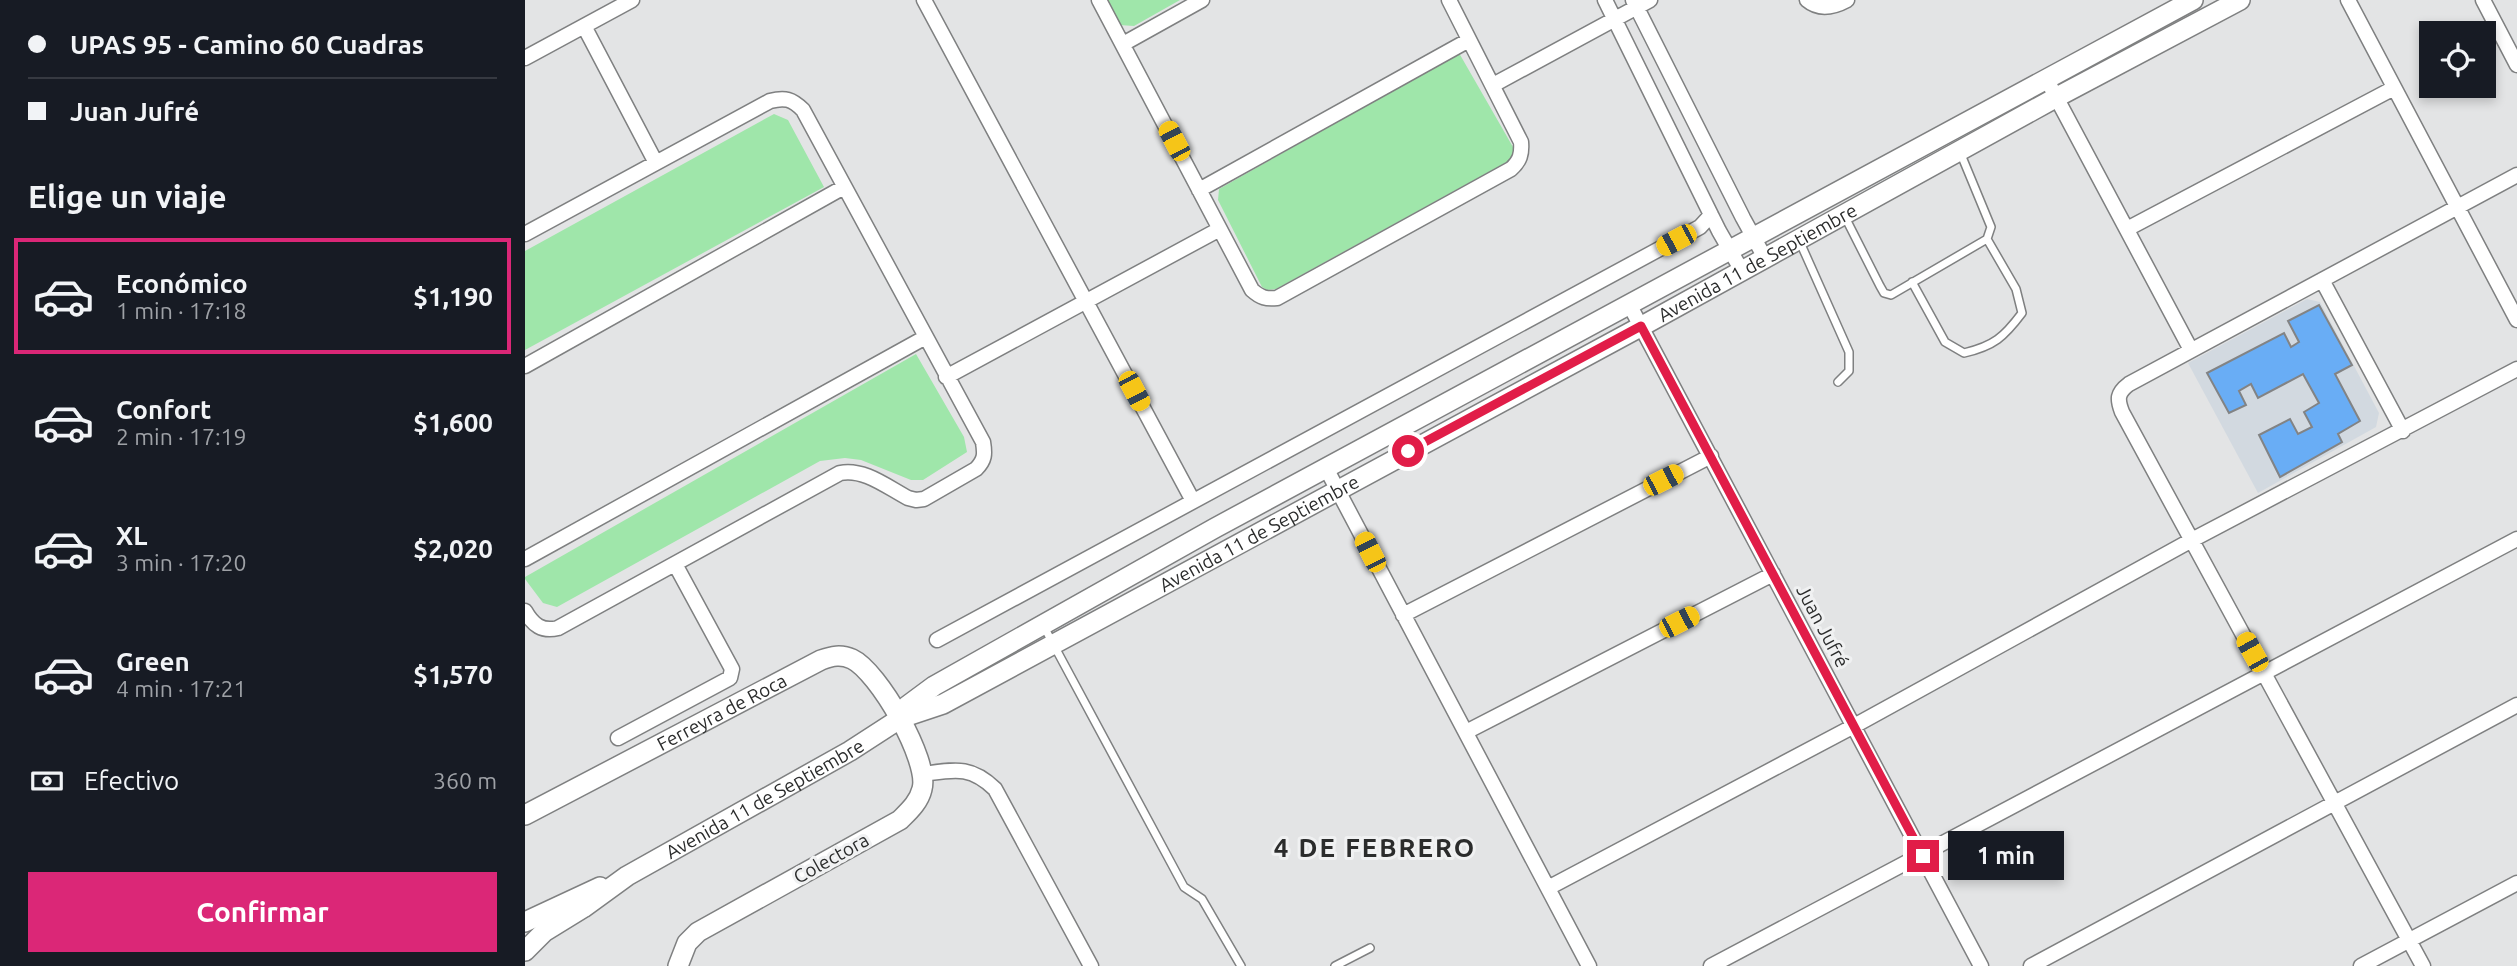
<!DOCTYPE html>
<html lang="es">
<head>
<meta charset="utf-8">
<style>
  body { margin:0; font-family:Ubuntu,sans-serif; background:#20242c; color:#f1f3f6; height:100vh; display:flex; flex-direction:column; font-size:26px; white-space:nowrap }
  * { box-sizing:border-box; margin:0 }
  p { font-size:23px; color:#9ea1a6 }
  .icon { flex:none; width:38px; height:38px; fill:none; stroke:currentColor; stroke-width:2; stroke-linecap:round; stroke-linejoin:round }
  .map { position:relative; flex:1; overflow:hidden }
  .details { display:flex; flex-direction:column; background:#171b24; width:525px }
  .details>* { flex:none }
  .top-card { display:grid; align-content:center; height:154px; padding:0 28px; background:#171b24 }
  .fabs { position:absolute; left:1894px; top:21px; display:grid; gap:14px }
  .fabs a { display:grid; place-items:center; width:77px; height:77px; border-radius:0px; background:#171b24; box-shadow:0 4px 10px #0003; font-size:35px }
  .end { position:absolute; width:32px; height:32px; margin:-16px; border:9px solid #e11d48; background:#fff; box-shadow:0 0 0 4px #fff }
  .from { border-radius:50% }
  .bubble { position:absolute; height:49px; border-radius:0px; background:#171b24; box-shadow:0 4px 10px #0003; font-size:23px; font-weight:700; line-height:49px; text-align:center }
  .car { position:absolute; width:21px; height:42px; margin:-21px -10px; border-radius:9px; box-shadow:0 0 5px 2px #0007; background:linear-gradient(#f5c518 24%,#345 0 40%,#f5c518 0 76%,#345 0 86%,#f5c518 0) }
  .top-card b { display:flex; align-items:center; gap:24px; height:66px; font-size:26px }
  .top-card b+b { border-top:2px solid #363941 }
  .top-card i { width:18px; height:18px; background:#f1f3f6 }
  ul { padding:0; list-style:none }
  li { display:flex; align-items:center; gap:21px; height:116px; margin:0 14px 10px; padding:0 14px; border:4px solid transparent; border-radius:0px }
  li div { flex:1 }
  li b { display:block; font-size:26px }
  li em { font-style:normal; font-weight:700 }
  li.on { border-color:#db2777 }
  li>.icon { width:63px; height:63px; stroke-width:1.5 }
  h2 { padding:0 28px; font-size:32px; line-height:84px }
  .pay { display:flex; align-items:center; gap:18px; height:77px; padding:0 28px; font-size:26px }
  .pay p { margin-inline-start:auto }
  .button { display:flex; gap:14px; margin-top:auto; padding:14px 28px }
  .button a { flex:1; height:80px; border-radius:0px; background:#db2777; color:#fff; font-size:28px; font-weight:700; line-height:80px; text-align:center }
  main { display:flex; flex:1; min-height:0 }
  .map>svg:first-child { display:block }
  .built { fill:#d2d9e0 }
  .green { fill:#9fe6aa }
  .building { fill:#69adf5; stroke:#828384; stroke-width:2 }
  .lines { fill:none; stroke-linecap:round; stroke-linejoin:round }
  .service-casing { stroke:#7f8081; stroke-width:10 }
  .minor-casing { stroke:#7f8081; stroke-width:17 }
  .secondary-casing { stroke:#7f8081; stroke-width:22 }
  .service { stroke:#fff; stroke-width:7 }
  .minor { stroke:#fff; stroke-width:14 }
  .secondary { stroke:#fff; stroke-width:19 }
  .route { stroke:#e11d48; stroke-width:9 }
  .labels { text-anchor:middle; stroke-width:6; stroke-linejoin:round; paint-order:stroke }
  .street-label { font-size:19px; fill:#2b2c2c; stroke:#f0f1f2 }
  .district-label { font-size:26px; font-weight:bold; letter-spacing:2px; fill:#2b2c2c; stroke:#f0f1f2 }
</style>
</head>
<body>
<main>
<section class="details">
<div class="top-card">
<b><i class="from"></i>UPAS 95 - Camino 60 Cuadras</b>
<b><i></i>Juan Jufré</b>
</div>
<h2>Elige un viaje</h2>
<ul>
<li class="on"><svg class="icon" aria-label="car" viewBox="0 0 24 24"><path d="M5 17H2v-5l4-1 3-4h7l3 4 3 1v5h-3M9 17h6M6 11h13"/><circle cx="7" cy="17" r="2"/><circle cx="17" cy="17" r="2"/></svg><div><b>Económico</b><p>1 min · 17:18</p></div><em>$1,190</em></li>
<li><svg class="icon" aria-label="car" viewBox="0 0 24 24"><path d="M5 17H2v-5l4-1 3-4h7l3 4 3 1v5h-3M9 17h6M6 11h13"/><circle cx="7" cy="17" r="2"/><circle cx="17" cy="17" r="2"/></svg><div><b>Confort</b><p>2 min · 17:19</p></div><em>$1,600</em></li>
<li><svg class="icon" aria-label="car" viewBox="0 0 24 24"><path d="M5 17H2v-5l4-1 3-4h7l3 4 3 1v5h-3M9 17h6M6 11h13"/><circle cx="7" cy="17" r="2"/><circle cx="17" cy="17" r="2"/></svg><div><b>XL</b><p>3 min · 17:20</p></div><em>$2,020</em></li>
<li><svg class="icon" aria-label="car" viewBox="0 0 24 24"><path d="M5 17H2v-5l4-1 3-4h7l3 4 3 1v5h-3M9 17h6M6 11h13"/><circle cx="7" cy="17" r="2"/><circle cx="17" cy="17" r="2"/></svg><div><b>Green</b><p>4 min · 17:21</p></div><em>$1,570</em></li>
</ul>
<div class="pay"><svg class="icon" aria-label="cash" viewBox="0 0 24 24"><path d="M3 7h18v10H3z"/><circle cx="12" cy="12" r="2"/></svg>Efectivo<p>360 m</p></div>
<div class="button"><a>Confirmar</a></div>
</section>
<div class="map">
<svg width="1992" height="966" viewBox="0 0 1992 966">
  <rect width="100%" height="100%" fill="#e3e4e5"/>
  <!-- built -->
  <path class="built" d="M1782 299 1795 302 1854 413 1851 427 1733 493 1663 363Z"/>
  <!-- green -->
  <path class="green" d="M581 0H655L609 26 594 25Z
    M934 53 988 147V155L982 162 751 289 742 290 737 287 693 200 694 189Z
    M249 114 263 120 299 187 0 350V251Z
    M391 354 439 437 442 452 398 480H386L336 460 320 458 295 461 32 607 18 603 0 579V577Z"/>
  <!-- building -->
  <path class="building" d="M1794 305 1827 365 1810 374 1835 421 1813 434 1817 442 1755 477 1734 435 1765 419 1773 434 1787 427 1779 412 1794 403 1778 374 1733 398 1726 384 1714 391 1721 405 1704 413 1682 373 1759 333 1766 347 1774 342 1763 321Z"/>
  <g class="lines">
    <defs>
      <path id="service" d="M1319 215 1355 286 1359 293 1366 295 1462 239 1466 227 1435 152
        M1274 240 1324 352V371L1313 382
        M1387 282 1420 342 1439 353C1469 346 1479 337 1497 313L1491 289 1462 239
        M518 625 659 887 677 899 716 966
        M810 966 845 948"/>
      <path id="minor" d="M399 0 668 501
        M574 0 727 290C736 298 741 299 752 298L986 169C995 161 997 154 996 142L924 0
        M1080 0 1194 231 1217 271
        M1108 0 1218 218 1240 258
        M1282 0C1295 11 1309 7 1322 0
        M1823 0 1992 320
        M1958 0 1992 65
        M59 26 131 163
        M598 44 677 0
        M0 58 107 0
        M1522 80 1666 350
        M968 85 1125 0
        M674 190 944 40
        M1602 229 1869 88
        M0 234 245 101C260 97 267 99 278 110L458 442C460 454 460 460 451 469L399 499 391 500 383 498C362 487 339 468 315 473L33 628C17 632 8 625 0 611
        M1797 280 1878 431
        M1104 304 1456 966
        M0 366 319 187
        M421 377 693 230
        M801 468 1064 966
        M0 559 399 338
        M878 615 1186 456
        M412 640 1175 227 1186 215
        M941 732 1248 574
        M93 738 205 678 207 669 150 564
        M398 774C429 770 445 765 470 789L566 966
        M1023 888 1329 726 1665 541 1992 369
        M1186 966 1992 539
        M1506 966 1992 705
        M1836 966 1992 883
        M1898 966 1597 412C1592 399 1592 393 1604 384L1992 175"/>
      <g id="secondary">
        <path d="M376 718 382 706 409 686 690 528 1668 0"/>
        <path id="s1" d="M0 815 296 660C307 656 316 654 327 659 353 671 405 761 397 789 394 802 384 811 375 820L173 932 162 943 153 966"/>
        <path d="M0 922 75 887"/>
        <path id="s2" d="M0 951 19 932 58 908 102 876 325 751 376 718 418 704 1117 326 1532 97 1715 0"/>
      </g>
    </defs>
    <!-- service casing -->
    <use href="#service" class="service-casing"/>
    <!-- minor casing -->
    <use href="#minor" class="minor-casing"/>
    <!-- secondary casing -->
    <use href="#secondary" class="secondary-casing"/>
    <!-- service -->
    <use href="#service" class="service"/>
    <!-- minor -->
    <use href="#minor" class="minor"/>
    <!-- secondary -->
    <use href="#secondary" class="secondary"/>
  </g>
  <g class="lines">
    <!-- route -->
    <path class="route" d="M883 451 1116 326 1398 856"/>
  </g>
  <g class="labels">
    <!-- street labels -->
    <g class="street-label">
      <text dy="7" stroke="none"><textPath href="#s2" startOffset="1414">Avenida 11 de Septiembre</textPath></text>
      <text dy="7" stroke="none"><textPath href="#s2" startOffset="847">Avenida 11 de Septiembre</textPath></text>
      <text transform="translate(1298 626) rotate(62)" y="7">Juan Jufré</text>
      <text dy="7" stroke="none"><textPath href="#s1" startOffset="222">Ferreyra de Roca</textPath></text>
      <text dy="7" stroke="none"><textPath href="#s2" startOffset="285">Avenida 11 de Septiembre</textPath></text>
      <text transform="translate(306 858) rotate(-29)" y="7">Colectora</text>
    </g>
    <!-- district labels -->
    <g class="district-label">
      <text x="850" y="857">4 DE FEBRERO</text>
    </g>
  </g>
</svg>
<div class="fabs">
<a><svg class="icon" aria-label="locate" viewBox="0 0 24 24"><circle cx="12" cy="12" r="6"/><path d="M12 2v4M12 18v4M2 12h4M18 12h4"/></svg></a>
</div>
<i class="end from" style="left:883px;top:451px"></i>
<i class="end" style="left:1398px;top:856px"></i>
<div class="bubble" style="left:1423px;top:831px;width:116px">1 min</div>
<i class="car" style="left:649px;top:141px;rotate:332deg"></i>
<i class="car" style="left:1151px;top:240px;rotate:242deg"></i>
<i class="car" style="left:609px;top:391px;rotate:152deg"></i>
<i class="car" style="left:1138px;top:480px;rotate:63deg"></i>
<i class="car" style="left:845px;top:552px;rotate:333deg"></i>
<i class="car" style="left:1154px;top:622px;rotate:63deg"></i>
<i class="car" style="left:1727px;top:652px;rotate:331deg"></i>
</div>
</main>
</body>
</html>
